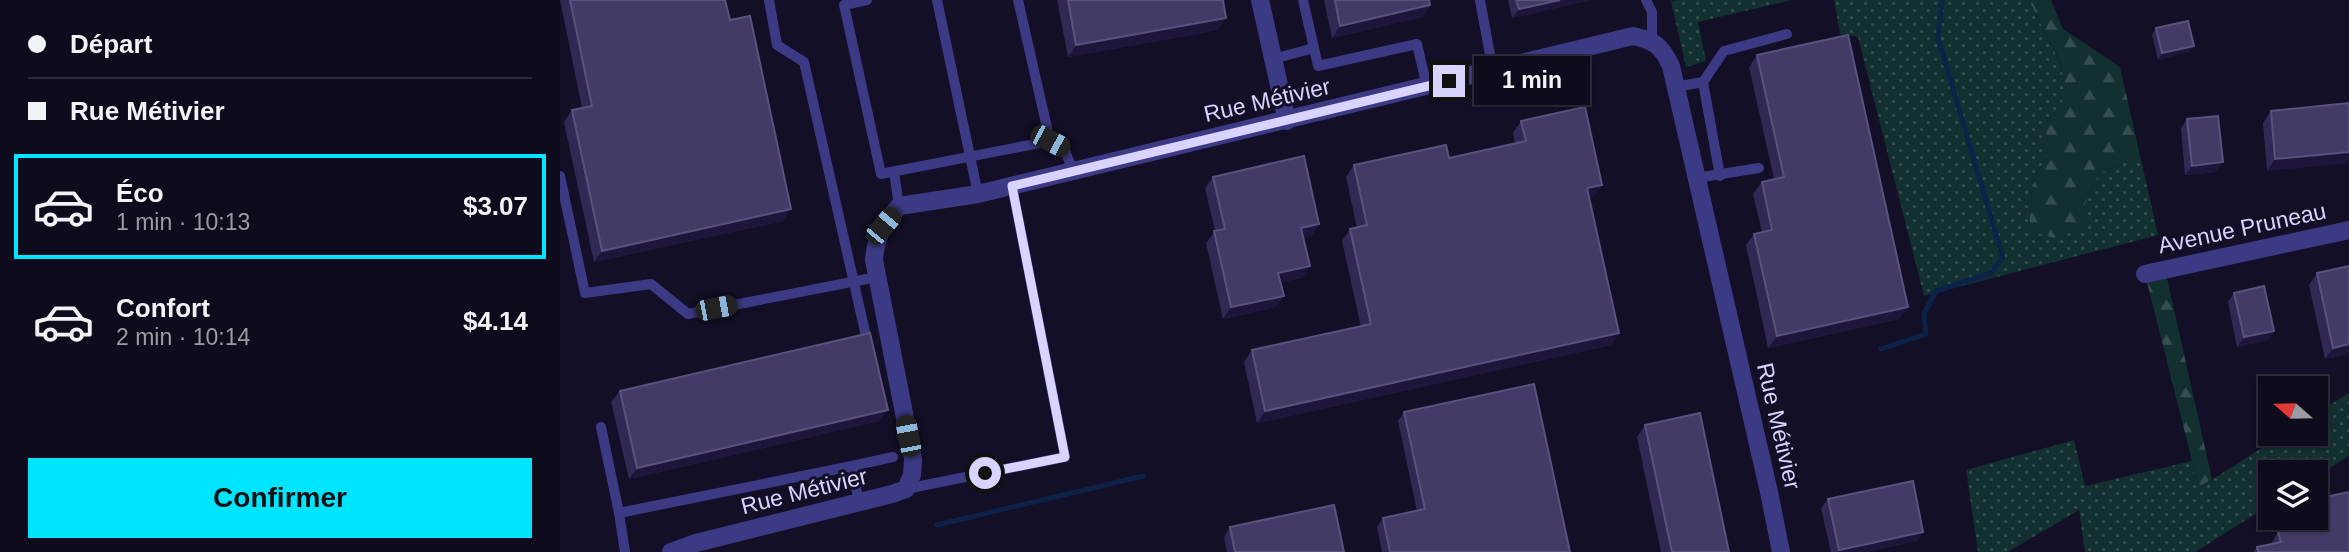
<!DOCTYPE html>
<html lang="fr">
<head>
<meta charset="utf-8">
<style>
  body { margin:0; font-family:Helvetica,sans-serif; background:#1c1929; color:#f1f3f6; height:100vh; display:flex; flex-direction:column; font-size:26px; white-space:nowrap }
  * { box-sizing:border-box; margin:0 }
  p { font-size:23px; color:#9b9ba3 }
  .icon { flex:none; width:38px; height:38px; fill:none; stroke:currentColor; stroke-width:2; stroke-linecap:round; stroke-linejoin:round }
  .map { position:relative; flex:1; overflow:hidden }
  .panel { display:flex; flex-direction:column; background:#0e0b1c; width:560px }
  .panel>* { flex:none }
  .hud { display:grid; align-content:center; height:154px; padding:0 28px; background:#0e0b1c }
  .needle { width:46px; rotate:290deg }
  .fabs { position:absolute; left:1698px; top:376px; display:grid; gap:14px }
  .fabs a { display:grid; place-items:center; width:70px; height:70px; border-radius:0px; background:#0e0b1c; box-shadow:0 2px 5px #0004,0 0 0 2px #2e2b3b; font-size:35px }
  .end { position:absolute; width:32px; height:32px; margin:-16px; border:9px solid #d9d4ff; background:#111; box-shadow:0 0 0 4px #111 }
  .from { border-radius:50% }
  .bubble { position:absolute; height:49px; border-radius:0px; background:#0e0b1c; box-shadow:0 2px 5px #0004,0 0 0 2px #2e2b3b; font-size:23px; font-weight:600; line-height:49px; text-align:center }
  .car { position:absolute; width:21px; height:42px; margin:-21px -10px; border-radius:9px; box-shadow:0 0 5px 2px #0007; background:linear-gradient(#222 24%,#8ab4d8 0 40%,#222 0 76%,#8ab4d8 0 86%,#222 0) }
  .hud b { display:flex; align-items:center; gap:24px; height:66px; font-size:26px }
  .hud b+b { border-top:2px solid #2e2b3b }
  .hud i { width:18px; height:18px; background:#f1f3f6 }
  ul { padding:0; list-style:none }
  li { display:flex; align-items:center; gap:21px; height:105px; margin:0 14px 10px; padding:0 14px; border:4px solid transparent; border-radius:0px }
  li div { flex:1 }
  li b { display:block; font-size:26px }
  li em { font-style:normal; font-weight:600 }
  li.selected { border-color:#00e5ff }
  li>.icon { width:63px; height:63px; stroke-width:1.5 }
  .primary-button { display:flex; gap:14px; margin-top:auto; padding:14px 28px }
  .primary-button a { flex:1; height:80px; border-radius:0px; background:#00e5ff; color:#111; font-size:28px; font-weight:600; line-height:80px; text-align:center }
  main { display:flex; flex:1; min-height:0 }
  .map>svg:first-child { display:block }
  .grass { fill:url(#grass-dots) }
  .forest { fill:url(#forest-firs) }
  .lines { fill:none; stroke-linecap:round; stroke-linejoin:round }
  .stream { stroke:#0c2248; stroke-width:5 }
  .lane { stroke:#3d3a85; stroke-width:10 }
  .street { stroke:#3d3a85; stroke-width:18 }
  .wall { fill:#312854 }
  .shaded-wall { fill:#1d163a }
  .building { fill:#433a66; stroke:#5a527e; stroke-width:2 }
  .route { stroke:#d9d4ff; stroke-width:9 }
  .labels { text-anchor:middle; stroke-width:6; stroke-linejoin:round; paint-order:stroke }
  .street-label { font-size:23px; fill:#d9d4ff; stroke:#130f26 }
</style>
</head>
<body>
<main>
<section class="panel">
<div class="hud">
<b><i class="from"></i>Départ</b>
<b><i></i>Rue Métivier</b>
</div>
<ul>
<li class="selected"><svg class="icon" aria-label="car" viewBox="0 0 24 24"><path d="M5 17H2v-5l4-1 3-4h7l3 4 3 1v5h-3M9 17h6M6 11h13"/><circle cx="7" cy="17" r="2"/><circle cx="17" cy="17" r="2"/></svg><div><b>Éco</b><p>1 min · 10:13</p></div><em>$3.07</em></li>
<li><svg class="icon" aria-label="car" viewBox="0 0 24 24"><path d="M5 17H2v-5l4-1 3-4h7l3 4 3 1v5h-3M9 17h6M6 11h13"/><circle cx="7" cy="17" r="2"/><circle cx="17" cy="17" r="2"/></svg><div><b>Confort</b><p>2 min · 10:14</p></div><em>$4.14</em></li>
</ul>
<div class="primary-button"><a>Confirmer</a></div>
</section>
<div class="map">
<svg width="1789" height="552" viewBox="0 0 1789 552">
  <defs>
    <pattern id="grass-dots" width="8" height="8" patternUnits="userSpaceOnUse" patternTransform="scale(1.75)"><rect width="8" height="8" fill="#12302f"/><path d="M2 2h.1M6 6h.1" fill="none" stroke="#344d4e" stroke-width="1.8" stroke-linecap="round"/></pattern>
    <pattern id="forest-firs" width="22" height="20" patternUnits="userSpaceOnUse" patternTransform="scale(1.75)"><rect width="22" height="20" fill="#12302f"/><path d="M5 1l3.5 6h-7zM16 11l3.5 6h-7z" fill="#344d4e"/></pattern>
  </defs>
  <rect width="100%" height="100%" fill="#130f26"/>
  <!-- grass -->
  <path class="grass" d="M1117 0H1232L1138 22 1146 61 1126 67 1111 1Z
    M1274 0H1469L1500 62 1507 95 1486 124 1487 157 1477 173 1472 192 1469 230 1525 203 1539 174 1580 155 1598 235 1364 296 1298 37 1280 34Z
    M1789 393V456L1755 477V472H1710V505L1635 552H1525L1519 510 1448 552H1418L1406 470 1514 440 1525 486 1632 461 1635 480 1642 486 1724 434H1755V414Z"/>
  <!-- forest -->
  <path class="forest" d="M1469 0H1491L1503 29 1560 67 1580 155 1539 174 1525 203V228L1494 238 1469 230 1472 192 1477 173 1487 157 1486 124 1507 95 1500 61Z
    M1606 274 1652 479 1641 486 1635 480 1632 461 1586 278Z"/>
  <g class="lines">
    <!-- stream -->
    <path class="stream" d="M1321 349 1366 334 1364 314 1376 291 1431 273 1443 258 1378 38 1382 0
      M377 525 583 476"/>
    <!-- lane -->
    <path class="lane" d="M209 0 217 45 244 62 308 345
      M307 0 284 5 321 174 490 141 458 0
      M377 0 418 194
      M920 0 933 71
      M1086 0 1092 12V40
      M754 48 758 66 857 44 867 87
      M713 59 754 48 743 0
      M1115 87 1143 82
      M490 141 504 148 513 171
      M334 172 339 206
      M0 176 25 293 91 284 128 314 317 277
      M1160 176 1143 82 1164 51 1227 34
      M1136 178 1199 168
      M41 427 59 513
      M346 489 505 457 452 186
      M299 503 292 466 333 457
      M65 552 59 513 292 466"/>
    <!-- street -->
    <path class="street" d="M700 0 727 121
      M1585 274 1789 230
      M111 552 136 543 332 494 346 489 352 475 353 459 314 260C316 234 323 226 339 206L418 194 1073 36C1095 41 1101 45 1111 66L1209 492 1221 552"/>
  </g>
  <!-- wall -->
  <path class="wall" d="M0 0H165L170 20 223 221 34 262 4 122 12 110 22 108Z
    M497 0H663L658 30 508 57Z
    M764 0H869L870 5 862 17 772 38Z
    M948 0H1031L952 18Z
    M1596 28 1634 46 1629 52 1598 60 1592 35Z
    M1197 55 1339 319 1208 348 1186 245 1194 234 1202 232 1193 194 1202 182 1214 179 1189 67Z
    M1789 103 1707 171 1703 123 1711 111Z
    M1627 119 1656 172 1625 175 1621 128Z
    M961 121 1042 185 1034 196 1029 197 1059 333 1051 345 697 423 684 362 692 350 801 327 782 241 790 229 797 228 786 177 794 165 889 158 955 143 953 133Z
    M653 177 759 224 751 236 744 238 742 278 721 282 724 296 715 307 663 319 646 243 655 231 645 188Z
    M1757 273 1789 354 1765 359 1749 285Z
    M1674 293 1714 331 1708 340 1677 347 1668 302Z
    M60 391 319 421 69 479 51 402Z
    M844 412 1010 552H822L817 527 823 518 857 511 838 421Z
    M1085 425 1169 552H1101L1077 437Z
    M1268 499 1363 532 1357 541 1306 552H1271L1261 508Z
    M1755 499 1789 552H1693L1697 547 1711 544 1718 532 1748 525 1747 518H1755Z
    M670 527 784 552H667L664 537Z"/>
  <!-- shaded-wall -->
  <path class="shaded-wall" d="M1000 0H1031L952 18 959 9Z
    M870 5 862 17 772 38 780 26Z
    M666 18 658 30 508 57 516 45Z
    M1634 46 1629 52 1598 60 1602 53Z
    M1789 152V163L1707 171 1715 159Z
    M1663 162 1656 172 1625 175 1632 166Z
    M1042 185 1034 196 1019 200 1027 188Z
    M231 209 223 221 34 262 42 251Z
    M759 224 751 236 733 240 741 228Z
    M750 266 742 278 710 284 718 273Z
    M724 296 715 307 663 319 671 307Z
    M1348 307 1339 319 1208 348 1217 336Z
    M1714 331 1708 340 1677 347 1684 337Z
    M1059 333 1051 345 697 423 705 411Z
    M1789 344V354L1765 359 1773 348Z
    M328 410 319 421 69 479 77 468Z
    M1363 532 1357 541 1306 552H1277L1279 550Z"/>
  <!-- building -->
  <path class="building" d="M10 0H165L170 20 190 16 231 209 42 251 12 110 32 106Z
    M508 0H663L666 18 516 45Z
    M775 0H869L870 5 780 26Z
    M956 0H1000L959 9Z
    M1628 21 1634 46 1602 53 1596 28Z
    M1288 35 1348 307 1217 336 1194 234 1212 230 1202 182 1224 177 1197 55Z
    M1789 103V152L1715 159 1711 111Z
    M1025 107 1042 185 1027 188 1059 333 705 411 692 350 811 324 790 229 807 225 794 165 886 145 889 158 966 141 961 121Z
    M1658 116 1663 162 1632 166 1627 119Z
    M744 156 759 224 741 228 750 266 718 273 724 296 671 307 654 231 665 229 653 177Z
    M1789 266V344L1773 348 1757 273Z
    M1704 286 1714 331 1684 337 1674 293Z
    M310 333 328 410 77 468 60 391Z
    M974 384 1010 552H830L823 518 865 509 844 412Z
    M1140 413 1169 552H1112L1085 425Z
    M1353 481 1363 532 1279 550 1268 499Z
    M1789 492V552H1698L1697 547 1721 542 1718 532 1758 523 1755 509V499Z
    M774 505 784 552H675L670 527Z"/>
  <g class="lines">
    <!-- route -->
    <path class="route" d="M425 473 505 457 452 186 889 81"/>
  </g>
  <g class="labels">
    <!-- street labels -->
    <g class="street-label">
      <text transform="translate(707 100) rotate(-13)" y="8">Rue Métivier</text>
      <text transform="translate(1682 228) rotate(-12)" y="8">Avenue Pruneau</text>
      <text transform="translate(1219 426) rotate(77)" y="8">Rue Métivier</text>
      <text transform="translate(244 491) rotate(-14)" y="8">Rue Métivier</text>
    </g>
  </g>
</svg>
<div class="fabs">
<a><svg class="needle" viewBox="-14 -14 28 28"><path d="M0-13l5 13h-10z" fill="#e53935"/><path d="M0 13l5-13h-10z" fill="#9b9ba3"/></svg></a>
<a><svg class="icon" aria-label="layers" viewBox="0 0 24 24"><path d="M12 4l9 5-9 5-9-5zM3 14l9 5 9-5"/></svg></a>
</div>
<i class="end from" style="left:425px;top:473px"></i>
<i class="end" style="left:889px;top:81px"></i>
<div class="bubble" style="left:914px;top:56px;width:116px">1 min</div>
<i class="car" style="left:490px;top:141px;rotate:118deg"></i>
<i class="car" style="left:323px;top:226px;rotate:40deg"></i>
<i class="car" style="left:156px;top:308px;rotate:79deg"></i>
<i class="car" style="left:348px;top:436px;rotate:349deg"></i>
</div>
</main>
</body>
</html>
